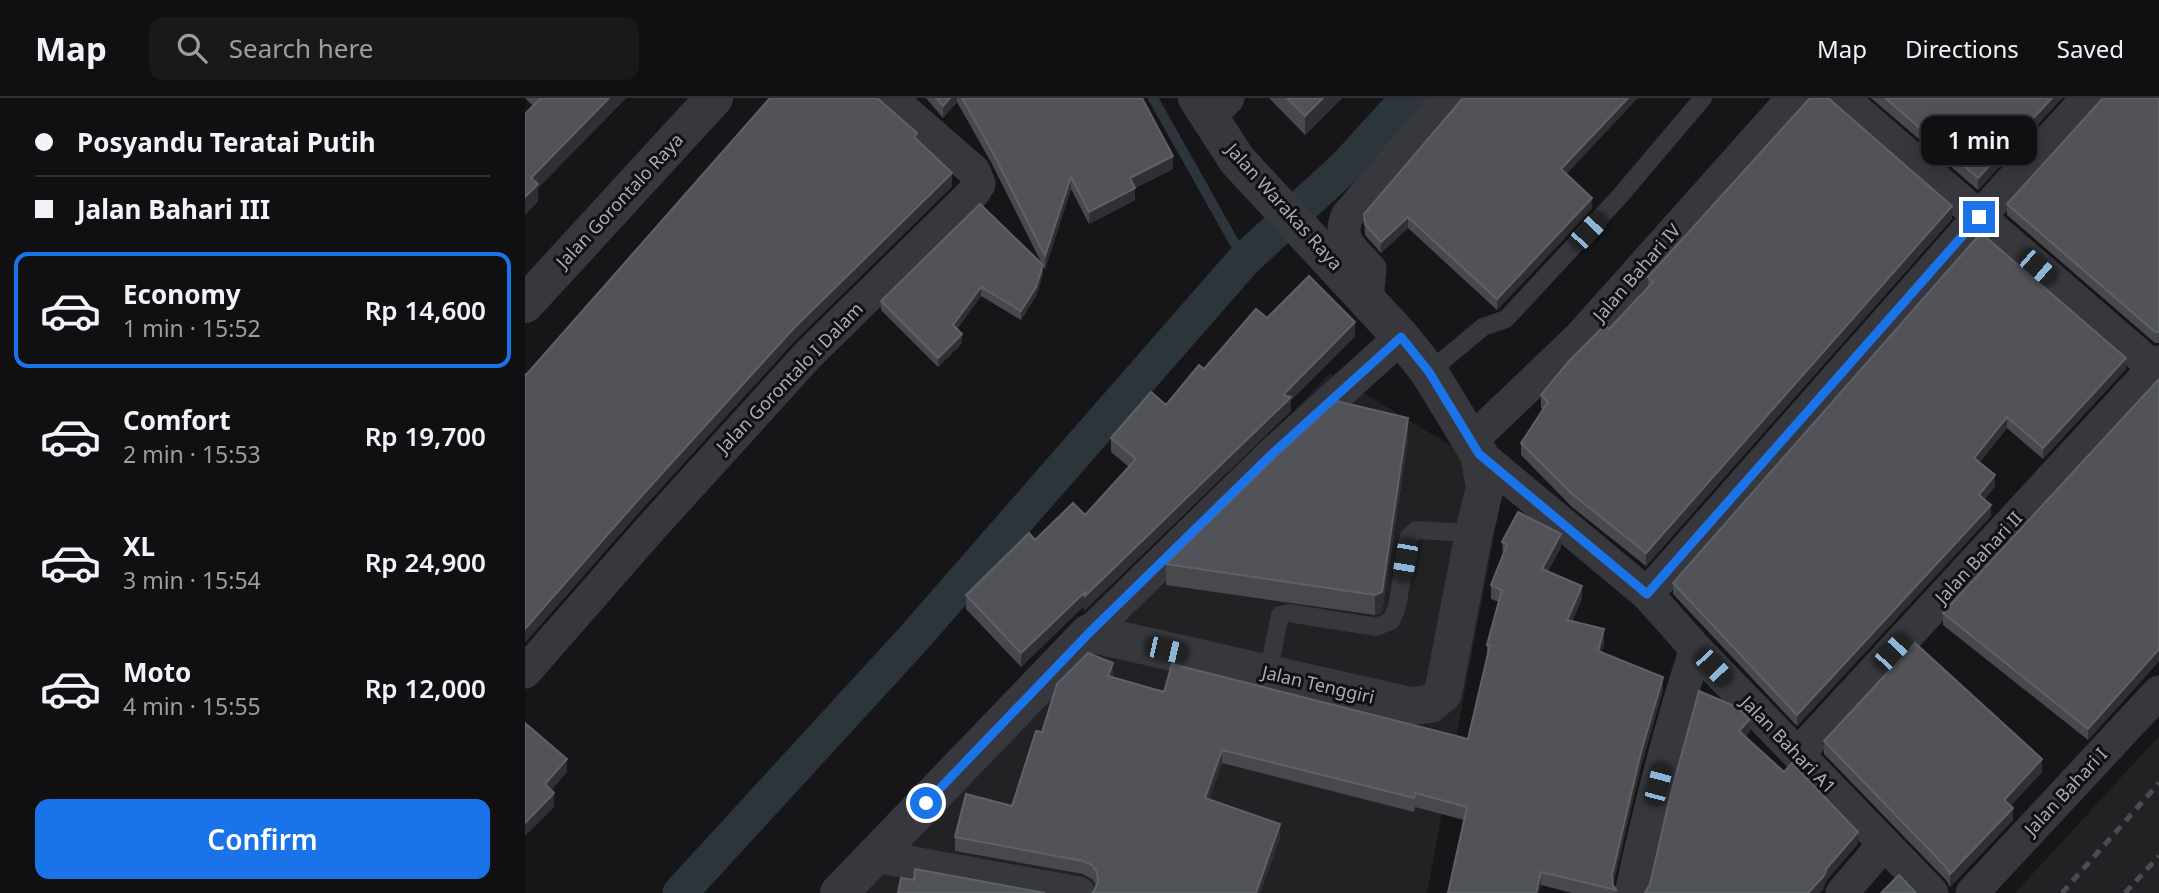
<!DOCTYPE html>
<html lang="en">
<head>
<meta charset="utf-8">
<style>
  body { margin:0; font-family:"Noto Sans",sans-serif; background:#19191b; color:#f1f3f6; height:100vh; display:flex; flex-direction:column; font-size:26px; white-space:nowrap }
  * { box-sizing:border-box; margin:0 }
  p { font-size:23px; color:#9c9d9f }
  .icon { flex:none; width:38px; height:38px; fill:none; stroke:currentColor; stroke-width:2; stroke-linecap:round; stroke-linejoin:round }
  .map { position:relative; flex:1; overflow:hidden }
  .details { display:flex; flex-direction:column; background:#101012; width:525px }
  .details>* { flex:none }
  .top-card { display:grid; align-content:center; height:154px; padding:0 35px; background:#101012 }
  .end { position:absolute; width:32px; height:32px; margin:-16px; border:9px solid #1a73e8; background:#fff; box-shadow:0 0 0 4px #fff }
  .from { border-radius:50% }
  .bubble { position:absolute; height:49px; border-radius:14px; background:#101012; box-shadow:0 4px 18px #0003,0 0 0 2px #303032; font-size:23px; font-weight:600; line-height:49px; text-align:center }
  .car { position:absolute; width:21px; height:42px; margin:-21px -10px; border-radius:9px; box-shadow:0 0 5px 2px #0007; background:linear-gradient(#222 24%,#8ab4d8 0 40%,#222 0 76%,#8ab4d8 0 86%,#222 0) }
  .top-card b { display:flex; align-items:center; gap:24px; height:66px; font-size:26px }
  .top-card b+b { border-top:2px solid #303032 }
  .top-card i { width:18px; height:18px; background:#f1f3f6 }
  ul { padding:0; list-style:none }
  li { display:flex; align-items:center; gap:21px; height:116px; margin:0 14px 10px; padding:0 21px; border:4px solid transparent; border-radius:14px }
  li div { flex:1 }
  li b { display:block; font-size:26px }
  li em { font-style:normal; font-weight:600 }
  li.active { border-color:#1a73e8 }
  li>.icon { width:63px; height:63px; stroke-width:1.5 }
  .cta { display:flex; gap:14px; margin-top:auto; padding:14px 35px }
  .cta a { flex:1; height:80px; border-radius:14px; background:#1a73e8; color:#fff; font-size:28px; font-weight:600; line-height:80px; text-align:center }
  header { display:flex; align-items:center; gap:42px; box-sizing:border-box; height:98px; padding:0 35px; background:#101012; border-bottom:2px solid #303032 }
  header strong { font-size:33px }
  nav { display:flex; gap:38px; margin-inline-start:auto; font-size:24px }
  .search { width:490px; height:63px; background:#19191b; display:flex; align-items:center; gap:18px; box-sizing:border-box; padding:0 24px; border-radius:14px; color:#9c9d9f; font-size:26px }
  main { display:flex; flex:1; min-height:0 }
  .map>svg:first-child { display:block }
  .built { fill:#222225 }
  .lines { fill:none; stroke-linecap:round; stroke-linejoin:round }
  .stream { stroke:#2c353c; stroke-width:10 }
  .canal { stroke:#2c353c; stroke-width:35 }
  .service { stroke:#37383d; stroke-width:18 }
  .minor { stroke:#37383d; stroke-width:33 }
  .tertiary { stroke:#37383d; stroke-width:38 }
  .rail { stroke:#4a4c52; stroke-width:5; stroke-dasharray:9 7; stroke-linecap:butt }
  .wall { fill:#47494d }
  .shaded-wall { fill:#2f3033 }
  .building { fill:#525359; stroke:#5f6168; stroke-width:2 }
  .route { stroke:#1a73e8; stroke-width:9 }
  .labels { text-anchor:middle; stroke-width:6; stroke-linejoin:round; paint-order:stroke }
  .street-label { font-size:18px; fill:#a8adb8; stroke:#111113 }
</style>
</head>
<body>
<header>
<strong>Map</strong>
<div class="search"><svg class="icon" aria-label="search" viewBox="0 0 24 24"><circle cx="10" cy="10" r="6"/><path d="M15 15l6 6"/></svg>Search here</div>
<nav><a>Map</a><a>Directions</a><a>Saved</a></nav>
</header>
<main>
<section class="details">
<div class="top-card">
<b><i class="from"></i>Posyandu Teratai Putih</b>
<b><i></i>Jalan Bahari III</b>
</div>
<ul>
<li class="active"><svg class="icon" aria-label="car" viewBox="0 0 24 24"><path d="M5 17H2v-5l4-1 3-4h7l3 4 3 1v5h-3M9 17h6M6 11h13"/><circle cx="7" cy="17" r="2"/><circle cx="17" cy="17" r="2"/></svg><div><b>Economy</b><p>1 min · 15:52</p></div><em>Rp 14,600</em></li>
<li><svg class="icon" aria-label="car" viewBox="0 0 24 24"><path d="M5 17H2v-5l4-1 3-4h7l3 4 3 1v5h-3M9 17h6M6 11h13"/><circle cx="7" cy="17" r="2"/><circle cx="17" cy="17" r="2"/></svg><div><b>Comfort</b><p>2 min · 15:53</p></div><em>Rp 19,700</em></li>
<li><svg class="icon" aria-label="car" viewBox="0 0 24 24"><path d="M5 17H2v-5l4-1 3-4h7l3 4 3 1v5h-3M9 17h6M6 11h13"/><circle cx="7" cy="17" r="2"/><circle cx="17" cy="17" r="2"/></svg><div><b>XL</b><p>3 min · 15:54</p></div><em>Rp 24,900</em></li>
<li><svg class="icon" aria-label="car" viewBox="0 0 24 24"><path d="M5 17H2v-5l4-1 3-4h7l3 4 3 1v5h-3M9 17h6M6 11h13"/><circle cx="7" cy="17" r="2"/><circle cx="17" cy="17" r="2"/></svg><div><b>Moto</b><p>4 min · 15:55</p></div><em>Rp 12,000</em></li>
</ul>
<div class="cta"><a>Confirm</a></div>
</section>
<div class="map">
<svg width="1634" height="795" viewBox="0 0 1634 795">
  <rect width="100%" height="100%" fill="#161618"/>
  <!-- built -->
  <path class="built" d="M805 275 980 380 902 795H306L583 510Z
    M1634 638V795H1490Z"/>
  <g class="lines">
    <!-- stream -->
    <path class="stream" d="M628 0 719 162"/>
    <!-- canal -->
    <path class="canal" d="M155 795 387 542 719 162 822 67 883 0"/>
    <!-- service -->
    <path class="service" d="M904 274 958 229 981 221 1095 98 1178 0
      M743 576 755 517 764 515 851 529 866 523 872 509 884 438 891 432 949 435"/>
    <!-- minor -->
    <path class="minor" d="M1317 0 1634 274
      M683 20 703 0
      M842 203 845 171C829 153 812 143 822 118L923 0
      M947 342 1055 239 1268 0
      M954 356 1122 496 1171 551 1407 795
      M1122 496 1454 119 1563 0
      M564 535 747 356 876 239
      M0 574 126 430 283 257 449 94 454 86 449 73 365 0
      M1273 656 1634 264
      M350 758 554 795
      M1106 795C1124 713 1144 631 1171 551
      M1317 795 1359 746
      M1447 795 1634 594"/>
    <!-- tertiary -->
    <path class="tertiary" d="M0 206 189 0
      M314 795 564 535 885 608 905 606 918 595 949 435 960 389 954 356 904 274 876 239 712 62 672 0"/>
    <!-- rail -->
    <path class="rail" d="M1537 795 1634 685
      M1600 795 1634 758"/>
  </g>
  <!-- wall -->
  <path class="wall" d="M0 0H101L13 90V103L0 117V16L8 8Z
    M401 0H617L648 71 610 90V102L564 126 546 91 520 171 518 167V176L511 198 496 222 456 198 432 231 437 245 413 269 356 212V203L517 166 467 66 432 4 418 20Z
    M744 0H817L780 37Z
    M1346 0H1537L1453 92Z
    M1634 0V245H1630L1482 117V106Z
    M1042 76 1067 111 972 212 883 130 856 155 840 137 839 116Z
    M1427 121 1121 468 1047 409 996 357V345L1018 312 1016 310V297L1084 231 1123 190V179Z
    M1456 135 1601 271 1518 361 1482 330 1454 365 1470 388 1459 402 1466 418 1272 628 1148 496V485Z
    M742 220 830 238 766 302V313L559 513V508L496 569 441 511V497L510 442 560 417 604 369 586 354V340L641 307 679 271Z
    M883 341 857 514 850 517 641 487V466Z
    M977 444 1036 449 1023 473 1057 501 1047 523 1079 545 1076 555 1138 592 1116 668 1088 787 1091 792V795H1047L1016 787 939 722 890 709 889 714 697 665 684 701 755 740 735 795H567L569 793 572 788 567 781 558 776 430 753V739L487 708 517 634 588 579 639 594 943 641 962 558V547L974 504 966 501V487L978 458Z
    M1418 515 1634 563 1563 642 1418 527Z
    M1299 643 1517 674 1486 707 1488 722 1425 789 1421 782 1299 656Z"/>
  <!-- shaded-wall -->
  <path class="shaded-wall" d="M84 0H101L13 90V103L0 117V99L6 80Z
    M425 0H432V4L418 20V8Z
    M798 0H817L780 37V18Z
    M1103 0H1113L1036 82V71Z
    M1527 0H1537L1453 92V80Z
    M648 58V71L610 90V102L564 126V114L605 80Z
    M427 75V89L269 244 112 417 0 545V531L112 403 269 230Z
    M546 79V91L520 171V158Z
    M1067 100V111L972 212V201Z
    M1427 108V121L1121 468V455Z
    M883 119V130L856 155V144Z
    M518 167V176L511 198 496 222V213Z
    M456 189V198L428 236V227Z
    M830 224V238L766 302V313L559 513V508L496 569V555Z
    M437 236V245L413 269V260Z
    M1601 260V271L1518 361V350Z
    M1482 319V330L1449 371V360Z
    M883 320V341L857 514 850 517V497Z
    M1470 377V388L1454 408V397Z
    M1466 407V418L1272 628V617Z
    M1036 436V449L1017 484V471Z
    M1057 488V501L1042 535V522Z
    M1079 531V545L1073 567V553Z
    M1634 551V563L1563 642V631Z
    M588 565V579L583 591V578Z
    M1138 579V592L1116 668 1087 791V777L1116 654Z
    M1225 621V634L1214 646V633Z
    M697 652V665L680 713V700Z
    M42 661V674L20 700V686Z
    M1517 661V674L1479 714V702Z
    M29 695V709L0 738V725Z
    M1488 710V722L1425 789V776Z
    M755 726V740L735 795H731Z
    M1333 734V746L1302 782 1298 792 1295 795H1283L1302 770Z
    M1016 774V787L1014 795H1011Z"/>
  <!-- building -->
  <path class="building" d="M16 0H84L6 80 13 86 0 99V16Z
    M245 0H352L392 35 389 39 427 75 269 230 112 403 0 531V276L1 277Z
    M411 0H425L418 8Z
    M437 0H617L648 58 605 80 610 90 564 114 546 79 520 158 467 53Z
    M762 0H798L780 18Z
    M938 0H1103L1036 71 1067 100 972 201 883 119 856 144 840 126 839 116Z
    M1285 0H1303L1427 108 1121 455 1047 396 996 345 1023 304 1016 297 1044 263 1080 227 1084 231 1128 184 1123 179Z
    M1360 0H1527L1453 80Z
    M1578 0H1634V234H1630L1482 106Z
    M455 106 518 167 511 189 496 213 456 189 428 227 437 236 413 260 356 203Z
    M1456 135 1601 260 1518 350 1482 319 1449 360 1470 377 1454 397 1466 407 1272 617 1148 485Z
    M784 178 830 224 758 297 766 299 559 499 561 493 496 555 441 497 504 435 510 442 548 405 560 417 611 361 586 340 626 294 641 307 674 267 679 271 731 211 742 220Z
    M1634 281V551L1563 631 1418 515Z
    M811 303 883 320 857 494 850 497 641 466 760 350Z
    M993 414 1036 436 1017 471 1057 488 1042 522 1079 531 1073 553 1138 579 1116 654 1087 777 1088 787 1091 792 1016 774 1011 795H923L942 709 890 695 889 700 697 652 680 700 755 726 731 795H567L569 793 573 784 572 774 567 767 558 763 430 739 441 696 487 708 511 633 517 634 532 586 563 555 588 565 583 578 639 594 647 566 943 641 965 547H962L977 492 966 487 982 447 977 444Z
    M1390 545 1517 661 1479 702 1488 710 1425 776 1421 769 1299 643Z
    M1174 593 1212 609 1225 621 1214 633 1259 674 1267 665 1333 734 1302 770 1298 779 1283 795H1120L1125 786 1146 695Z
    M0 625 42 661 20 686 29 695 0 725Z
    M390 771 520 795H373L376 780 389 782Z
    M1374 777 1391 795H1356Z"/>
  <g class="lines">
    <!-- route -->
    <path class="route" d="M401 705 564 535 747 356 876 239 904 274 954 356 1122 496 1454 119"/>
  </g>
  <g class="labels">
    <!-- street labels -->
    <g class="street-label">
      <text transform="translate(95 103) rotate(-47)" y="6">Jalan Gorontalo Raya</text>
      <text transform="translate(759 109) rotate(48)" y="6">Jalan Warakas Raya</text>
      <text transform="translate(1112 175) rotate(-49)" y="6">Jalan Bahari IV</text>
      <text transform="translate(265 280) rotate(-46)" y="6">Jalan Gorontalo I Dalam</text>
      <text transform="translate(1454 460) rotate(-47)" y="6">Jalan Bahari II</text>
      <text transform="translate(793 587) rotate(13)" y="6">Jalan Tenggiri</text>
      <text transform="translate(1263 647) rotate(46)" y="6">Jalan Bahari A1</text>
      <text transform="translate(1541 694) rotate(-47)" y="6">Jalan Bahari I</text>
    </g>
  </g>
</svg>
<i class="end from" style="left:401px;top:705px"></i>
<i class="end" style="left:1454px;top:119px"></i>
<div class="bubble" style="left:1396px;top:18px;width:116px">1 min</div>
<i class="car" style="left:1063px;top:133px;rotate:43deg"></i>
<i class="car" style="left:1512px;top:169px;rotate:131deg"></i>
<i class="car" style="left:880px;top:462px;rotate:190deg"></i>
<i class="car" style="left:641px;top:552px;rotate:103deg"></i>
<i class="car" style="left:1367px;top:554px;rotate:43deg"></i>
<i class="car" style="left:1188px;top:569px;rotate:136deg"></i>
<i class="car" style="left:1133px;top:686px;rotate:15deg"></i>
</div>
</main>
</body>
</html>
